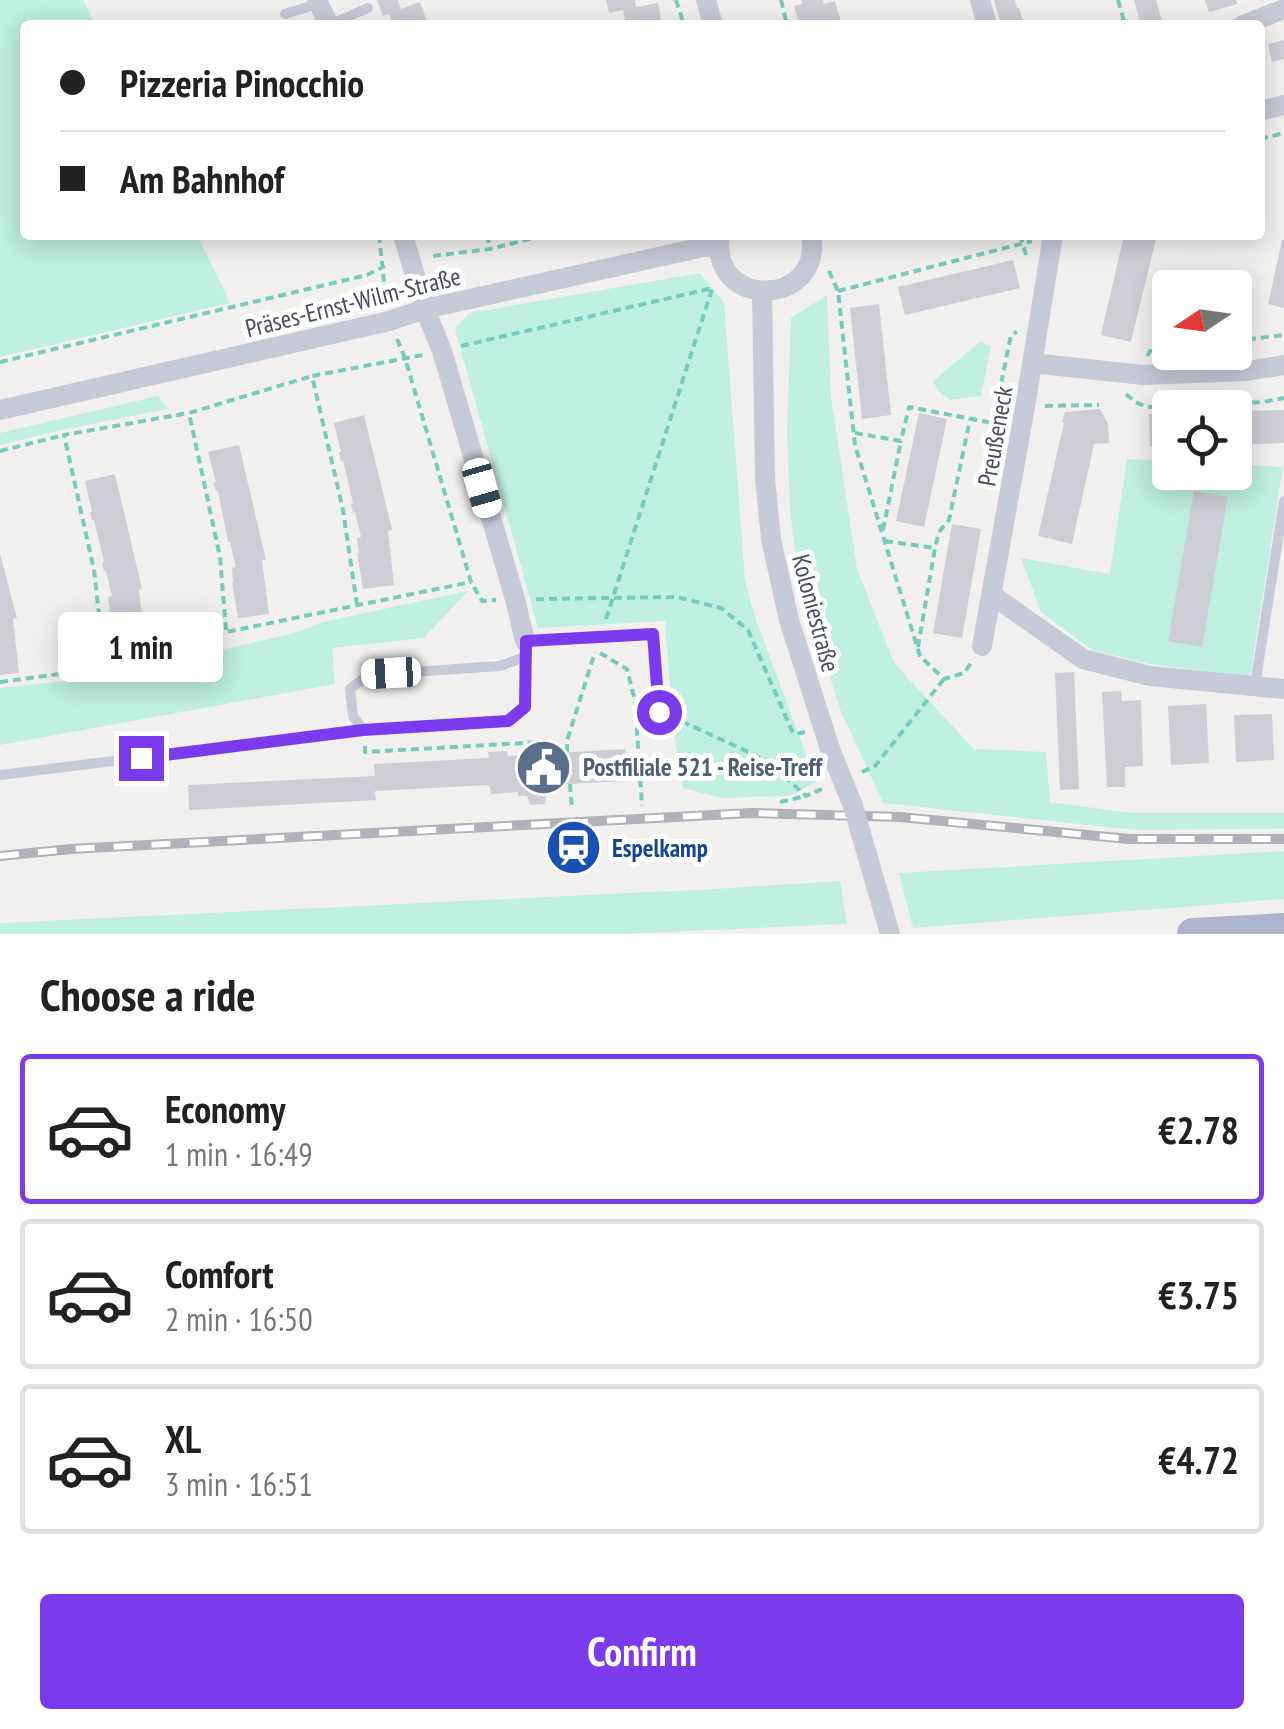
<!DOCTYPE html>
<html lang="en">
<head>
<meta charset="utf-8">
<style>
  body { margin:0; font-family:"PT Sans Narrow",sans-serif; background:#f2f2f2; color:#222; height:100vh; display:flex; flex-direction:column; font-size:38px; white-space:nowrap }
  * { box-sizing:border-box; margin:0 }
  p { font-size:32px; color:#767676 }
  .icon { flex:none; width:55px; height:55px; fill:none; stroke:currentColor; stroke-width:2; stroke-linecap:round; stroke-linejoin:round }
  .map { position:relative; height:934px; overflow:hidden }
  .side { display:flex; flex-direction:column; background:#fff; flex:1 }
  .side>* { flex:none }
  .top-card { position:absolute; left:20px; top:20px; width:1245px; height:220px; border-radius:10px; box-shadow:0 5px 25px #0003; display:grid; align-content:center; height:220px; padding:0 40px; background:#fff }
  .needle { width:65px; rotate:257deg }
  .buttons { position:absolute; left:1152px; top:270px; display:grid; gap:20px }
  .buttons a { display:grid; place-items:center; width:100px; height:100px; border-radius:10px; background:#fff; box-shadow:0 5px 25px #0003; font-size:50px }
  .end { position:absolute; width:45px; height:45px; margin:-22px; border:12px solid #7c3aed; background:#fff; box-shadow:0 0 0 5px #fff }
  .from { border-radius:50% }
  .bubble { position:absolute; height:70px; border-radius:10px; background:#fff; box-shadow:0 5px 25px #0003; font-size:32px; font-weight:600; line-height:70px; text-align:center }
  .car { position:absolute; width:30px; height:60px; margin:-30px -15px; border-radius:12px; box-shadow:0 0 8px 2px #0007; background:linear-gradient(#fff 24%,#345 0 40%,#fff 0 76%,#345 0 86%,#fff 0) }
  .top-card b { display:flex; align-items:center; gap:35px; height:95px; font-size:38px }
  .top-card b+b { border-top:2px solid #e0e0e0 }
  .top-card i { width:25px; height:25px; background:#222 }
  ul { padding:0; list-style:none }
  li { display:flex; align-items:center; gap:30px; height:150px; margin:0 20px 15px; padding:0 20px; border:5px solid #e0e0e0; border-radius:10px }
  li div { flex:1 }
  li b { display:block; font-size:38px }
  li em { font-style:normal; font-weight:600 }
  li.selected { border-color:#7c3aed }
  li>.icon { width:90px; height:90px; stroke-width:1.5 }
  h2 { padding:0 40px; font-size:45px; line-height:120px }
  .action { display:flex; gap:20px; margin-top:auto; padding:20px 40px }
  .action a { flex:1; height:115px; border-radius:10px; background:#7c3aed; color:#fff; font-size:40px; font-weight:600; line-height:115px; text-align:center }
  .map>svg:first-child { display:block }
  .green { fill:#beefe1 }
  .building { fill:#cccdd5 }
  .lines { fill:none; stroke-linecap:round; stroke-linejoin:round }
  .path { stroke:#76ccbe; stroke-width:4; stroke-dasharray:8 5; stroke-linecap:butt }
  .service { stroke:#c6c9d6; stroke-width:10 }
  .minor { stroke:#c6c9d6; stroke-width:20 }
  .primary { stroke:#afb4ce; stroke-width:32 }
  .rail-casing { stroke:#b1b2b9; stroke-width:10 }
  .rail { stroke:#fff; stroke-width:6; stroke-dasharray:19; stroke-linecap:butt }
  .minor-bridge { stroke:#c6c9d6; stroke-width:20 }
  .route { stroke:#7c3aed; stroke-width:12 }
  .labels { text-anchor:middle; stroke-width:10; stroke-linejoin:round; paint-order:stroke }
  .street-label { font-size:25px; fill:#474b5d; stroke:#fff }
  .service-label { font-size:25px; font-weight:bold; fill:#4e5e75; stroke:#fff; text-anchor:start }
  .transit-label { font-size:25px; font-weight:bold; fill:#164399; stroke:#fff; text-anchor:start }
</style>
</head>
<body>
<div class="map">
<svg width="1284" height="934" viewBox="0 0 1284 934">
  <rect width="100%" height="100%" fill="#f2f0ef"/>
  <!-- green -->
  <path class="green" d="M0 0H83L95 25H25V235H197L230 303 0 357Z
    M700 273 724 303 745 580 754 614 816 782 790 796 722 798 683 788 673 728 665 621 538 628 455 329 469 313Z
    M827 295 831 397 857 569 894 663 974 749 1046 752 1050 802 1131 813H1284V829L1135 830 883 803 840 709 799 580 790 511 787 431 791 318Z
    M980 342 991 346 981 396 950 400 938 391 933 381Z
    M158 396 167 409 62 430 0 445V433Z
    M1127 459 1170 461V472H1235V464L1283 467 1250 677 1149 664 1092 650 1041 612 1021 558 1110 574Z
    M468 591 424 638 332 648 335 684 0 745V688L102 677 291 634 323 622Z
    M1284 851V899L913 928 899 873Z
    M840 881 847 924 619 934H0V923L714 889Z"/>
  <!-- building -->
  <path class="building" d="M377 0H398L401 9 420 2 427 22 417 25H393L389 14 383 16Z
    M606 0H635L636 7 658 3 662 25H626L623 10 609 13Z
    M801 0H823L824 4 835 1 842 25H799L794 6 802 4Z
    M994 0H1015L1017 8H1019L1023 22 1021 25H1001Z
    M1134 0H1156L1162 21 1141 25Z
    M1205 0H1236L1237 4 1209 12Z
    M1284 40V59L1272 62 1268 44Z
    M1124 235H1157L1131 342 1101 335Z
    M1282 240H1284V308L1268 304Z
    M1013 260 1020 288 905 315 898 287Z
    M879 304 891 415 862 419 850 308Z
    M1100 409 1108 424 1109 443 1094 444 1072 544 1038 536 1064 423 1062 422 1065 412Z
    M1284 410V443L1235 445V411Z
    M919 413 947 419 924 527 896 521Z
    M1170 413V446L1150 447 1149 414Z
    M364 415 392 530 388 531 394 585 363 589 357 553H359L357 538 361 537 355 512 353 513 351 504 353 503 343 461 341 462 339 453 341 452 334 423Z
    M239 445 266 560H262L269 614 238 618 232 582H233L232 568 236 567 230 542H228L218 491H216L213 483 216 482 208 452Z
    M115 474 142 589 139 590 145 644 114 647 108 612 110 611 108 597 112 596 106 571H104L102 563 104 562 94 520H92L90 512 92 511 85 481Z
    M1194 491 1228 497 1202 647 1168 641Z
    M952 524 981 529 962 638 933 633Z
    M0 554 17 618 13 619 19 673 0 675Z
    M1074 672 1079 789 1060 790 1055 673Z
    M1121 691 1122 701 1141 700 1143 766 1125 767V787H1107L1102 692Z
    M1206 704 1209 763 1171 765 1168 706Z
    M1272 714 1274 760 1236 762 1234 715Z
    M625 749 627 781 548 785 545 804 530 805 527 796H518V792L491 794 489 785 375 791 376 800 189 810 188 785 375 776 374 764 489 758 488 752 507 751 508 756Z"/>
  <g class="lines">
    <!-- path -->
    <path class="path" d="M676 0 684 25
      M781 0 787 25
      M1118 0 1125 25
      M1260 139 1284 133
      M379 235 386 301
      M487 235 490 249
      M1020 235 1027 258
      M433 256 490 249 546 235
      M829 271 838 291 855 445 920 656 944 679 964 673 972 662
      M838 291 1032 241
      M397 339 405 358 471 582 482 601 496 600
      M1235 341 1284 335
      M461 346 713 288
      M1147 356 1155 344H1170
      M0 362 367 275 385 266
      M1126 394 1135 402 1147 407 1263 402 1284 398
      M1045 406 1099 405
      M855 433 901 441 909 407 993 423 1011 335 1017 332
      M0 451 64 435
      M883 530 901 441
      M885 541 935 548
      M536 599 677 597 721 608 748 630 792 731 796 734 805 732
      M357 605 343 510 312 376 423 355
      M606 619 713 286
      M226 630 220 557 189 413 312 376
      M918 647 935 548 939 532 949 520 970 419
      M600 653 627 669 635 701 642 806
      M105 668 94 570 64 435 189 413
      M0 682 105 668 226 632 471 582
      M670 716 768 761 806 796 826 787
      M365 746V752L540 742
      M567 752V741L595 652
      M862 772 875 766 944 679
      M570 784 572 810
      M780 802 806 796"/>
    <!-- service -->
    <path class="service" d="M285 14 318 4
      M329 25 368 8
      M1255 685 1284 501
      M363 730 353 716 350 689 368 675 500 666 525 657
      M0 775 363 730 508 721 525 707V641L653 634 659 711"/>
    <!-- minor -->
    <path class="minor" d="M317 0 329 25
      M706 0 713 25
      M980 0 987 25
      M1243 25 1284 9
      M1260 111 1284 105
      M403 235 425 309 442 351 515 599 525 641
      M720 235C708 310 824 308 811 235
      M762 292 765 478 771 539 789 620 830 749
      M1032 363 1143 375 1247 371 1284 365
      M0 410 389 321 425 309 703 247 718 246
      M992 595 1083 659 1150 676 1284 689
      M982 646 1025 407 1053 235"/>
    <!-- primary -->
    <path class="primary" d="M1193 934 1284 929"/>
    <defs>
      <path id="rail" d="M0 856 71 849 751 813 900 817 1129 839H1284"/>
    </defs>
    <!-- rail casing -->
    <use href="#rail" class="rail-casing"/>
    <!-- rail -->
    <use href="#rail" class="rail"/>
    <!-- minor-bridge -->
    <path class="minor-bridge" d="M830 749 853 806 890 934"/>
  </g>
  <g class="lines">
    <!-- route -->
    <path class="route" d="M141 758 363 730 508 721 525 707 526 641 653 634 659 712"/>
  </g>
  <!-- icons -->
  <defs>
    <symbol id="civic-disc" viewBox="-11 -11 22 22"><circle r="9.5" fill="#5c6f8a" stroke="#fff"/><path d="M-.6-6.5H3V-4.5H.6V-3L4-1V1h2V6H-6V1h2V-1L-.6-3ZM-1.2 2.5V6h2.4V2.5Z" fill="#fff"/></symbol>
    <symbol id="station-disc" viewBox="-11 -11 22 22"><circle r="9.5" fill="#1a4fb4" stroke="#fff"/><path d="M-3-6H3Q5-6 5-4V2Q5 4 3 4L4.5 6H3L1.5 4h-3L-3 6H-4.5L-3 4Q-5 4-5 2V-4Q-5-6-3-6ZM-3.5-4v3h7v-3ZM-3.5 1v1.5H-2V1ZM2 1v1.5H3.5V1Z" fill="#fff"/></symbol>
  </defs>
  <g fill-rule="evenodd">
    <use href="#civic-disc" x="512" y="736" width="63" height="63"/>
    <use href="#station-disc" x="542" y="816" width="63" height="63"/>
  </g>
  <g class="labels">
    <!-- street labels -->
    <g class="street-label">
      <text transform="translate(353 302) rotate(-14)" y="9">Präses-Ernst-Wilm-Straße</text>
      <text transform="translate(995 436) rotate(-80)" y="9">Preußeneck</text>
      <text transform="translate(816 613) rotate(75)" y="9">Koloniestraße</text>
    </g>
    <!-- service labels -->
    <g class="service-label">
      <text x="583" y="776">Postfiliale 521 - Reise-Treff</text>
    </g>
    <!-- transit labels -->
    <g class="transit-label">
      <text x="612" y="857">Espelkamp</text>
    </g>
  </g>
</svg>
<div class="buttons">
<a><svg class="needle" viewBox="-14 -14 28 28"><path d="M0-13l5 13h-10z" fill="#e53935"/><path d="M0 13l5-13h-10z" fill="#767676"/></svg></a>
<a><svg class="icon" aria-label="locate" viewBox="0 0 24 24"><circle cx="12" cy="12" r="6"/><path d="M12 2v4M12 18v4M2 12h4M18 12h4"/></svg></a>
</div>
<i class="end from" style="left:659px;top:712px"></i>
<i class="end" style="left:141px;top:758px"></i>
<div class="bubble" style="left:58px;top:612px;width:165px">1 min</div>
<i class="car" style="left:482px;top:488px;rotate:164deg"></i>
<i class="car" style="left:391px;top:673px;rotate:267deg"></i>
<div class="top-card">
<b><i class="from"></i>Pizzeria Pinocchio</b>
<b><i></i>Am Bahnhof</b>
</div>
</div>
<section class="side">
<h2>Choose a ride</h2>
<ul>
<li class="selected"><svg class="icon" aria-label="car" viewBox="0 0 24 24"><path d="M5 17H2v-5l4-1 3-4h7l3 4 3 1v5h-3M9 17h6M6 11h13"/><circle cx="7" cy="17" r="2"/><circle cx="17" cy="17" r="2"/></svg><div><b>Economy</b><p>1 min · 16:49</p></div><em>€2.78</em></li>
<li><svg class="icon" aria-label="car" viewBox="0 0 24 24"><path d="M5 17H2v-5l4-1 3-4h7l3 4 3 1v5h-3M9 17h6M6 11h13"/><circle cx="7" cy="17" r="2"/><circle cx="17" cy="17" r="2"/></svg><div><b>Comfort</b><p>2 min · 16:50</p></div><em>€3.75</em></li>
<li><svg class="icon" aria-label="car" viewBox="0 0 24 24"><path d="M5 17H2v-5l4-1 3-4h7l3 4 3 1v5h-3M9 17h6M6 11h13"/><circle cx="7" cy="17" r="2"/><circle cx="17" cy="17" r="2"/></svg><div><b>XL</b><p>3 min · 16:51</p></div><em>€4.72</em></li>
</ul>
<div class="action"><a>Confirm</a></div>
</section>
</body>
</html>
